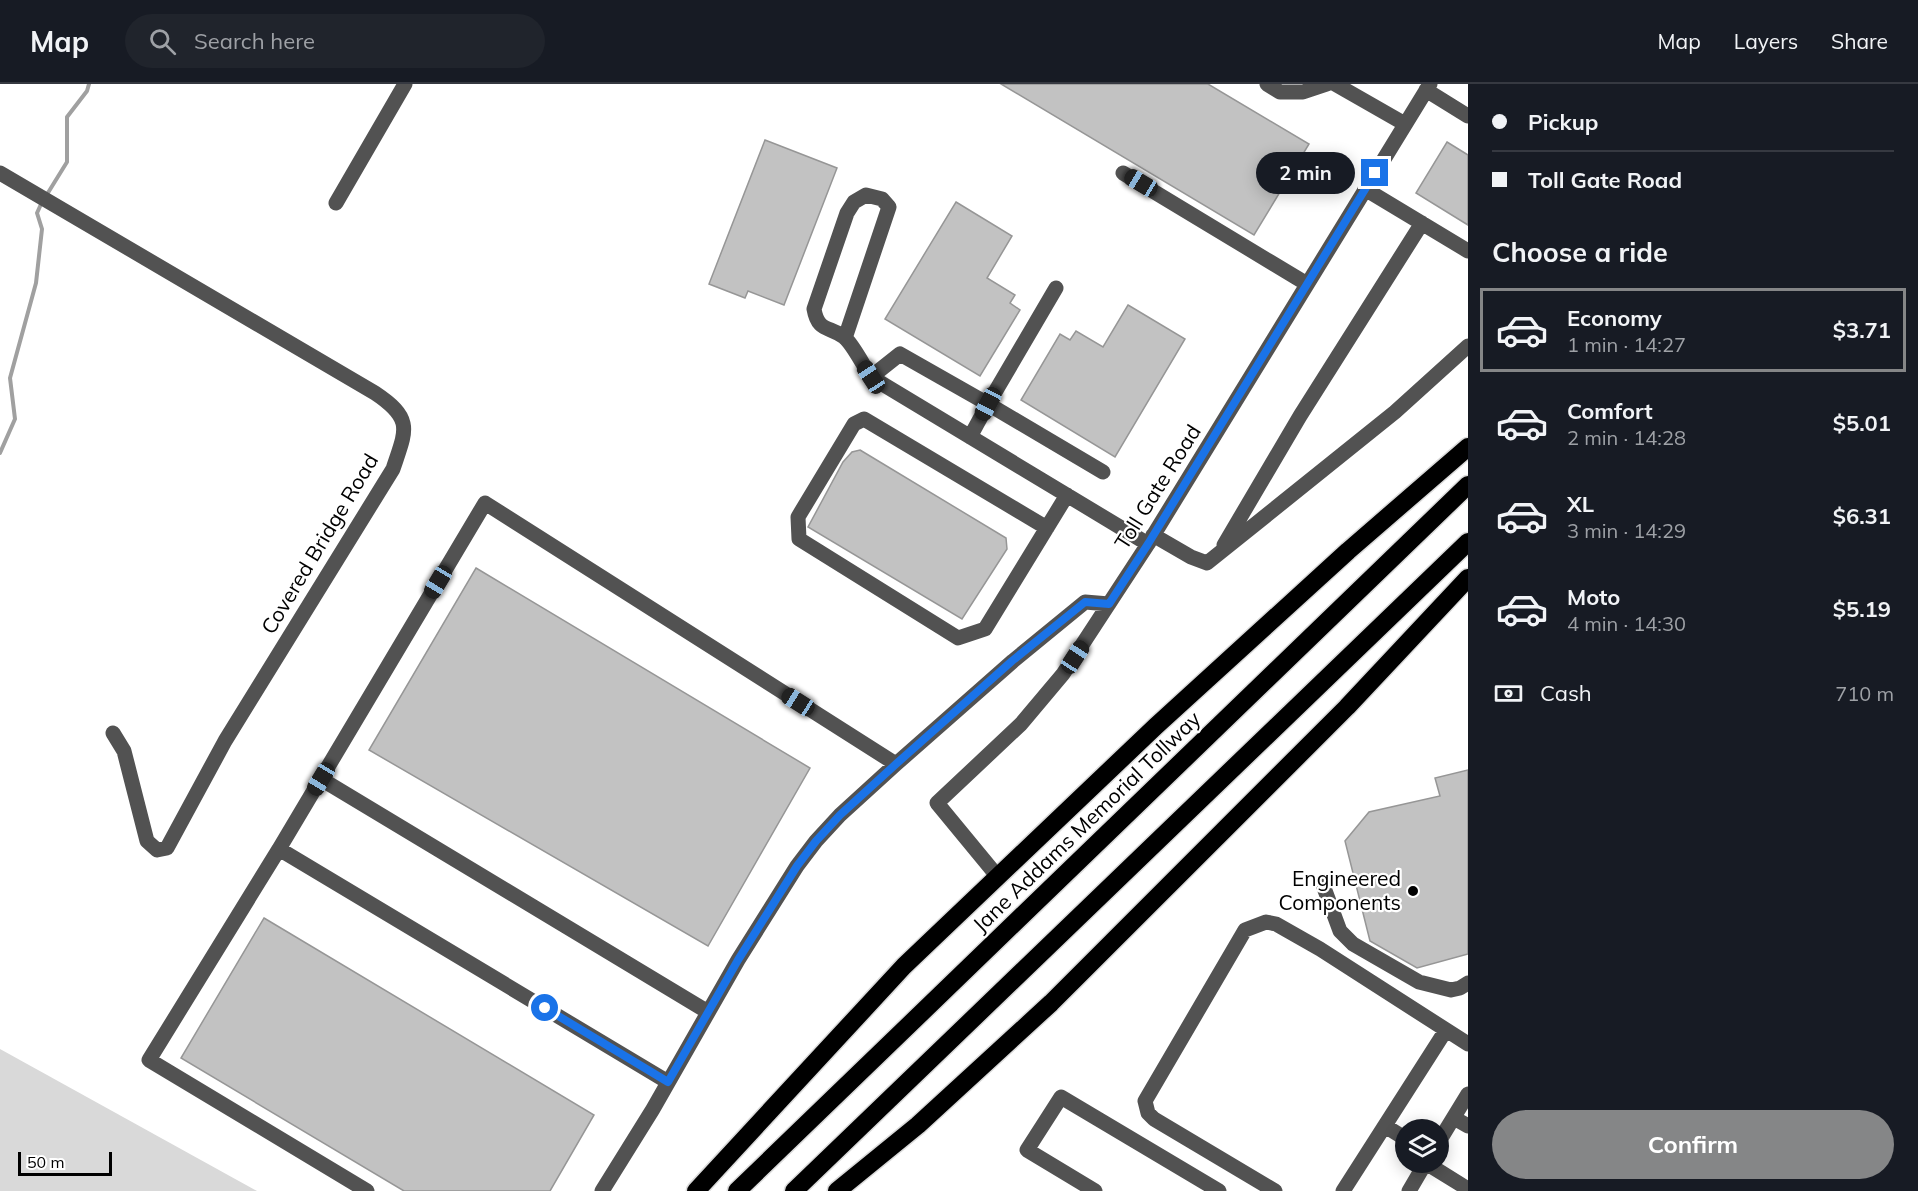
<!DOCTYPE html>
<html lang="en">
<head>
<meta charset="utf-8">
<style>
  body { margin:0; font-family:Mulish,sans-serif; background:#20242c; color:#f1f3f6; height:100vh; display:flex; flex-direction:column; font-size:22px; white-space:nowrap }
  * { box-sizing:border-box; margin:0 }
  p { font-size:20px; color:#9ea1a6 }
  .icon { flex:none; width:33px; height:33px; fill:none; stroke:currentColor; stroke-width:2; stroke-linecap:round; stroke-linejoin:round }
  .map { position:relative; flex:1; overflow:hidden }
  .details { display:flex; flex-direction:column; background:#171b24; width:450px }
  .details>* { flex:none }
  .banner { display:grid; align-content:center; height:132px; padding:0 24px; background:#171b24 }
  .tools { position:absolute; left:1395px; top:1035px; display:grid; gap:12px }
  .tools a { display:grid; place-items:center; width:54px; height:54px; border-radius:50%; background:#171b24; box-shadow:0 3px 15px #0003; font-size:30px }
  .scale { position:absolute; left:18px; bottom:15px; width:94px; box-sizing:border-box; padding-left:6px; border:3px solid #000; border-top:0; font-size:16px; line-height:21px; white-space:nowrap; color:#000; -webkit-text-stroke:4px #fff; paint-order:stroke }
  .end { position:absolute; width:27px; height:27px; margin:-14px; border:8px solid #1a73e8; background:#fff; box-shadow:0 0 0 3px #fff }
  .from { border-radius:50% }
  .bubble { position:absolute; height:42px; border-radius:21px; background:#171b24; box-shadow:0 3px 15px #0003; font-size:20px; font-weight:700; line-height:42px; text-align:center }
  .car { position:absolute; width:18px; height:36px; margin:-18px -9px; border-radius:8px; box-shadow:0 0 4px 2px #0007; background:linear-gradient(#222 24%,#8ab4d8 0 40%,#222 0 76%,#8ab4d8 0 86%,#222 0) }
  .banner b { display:flex; align-items:center; gap:21px; height:57px; font-size:22px }
  .banner b+b { border-top:2px solid #363941 }
  .banner i { width:15px; height:15px; background:#f1f3f6 }
  ul { padding:0; list-style:none }
  li { display:flex; align-items:center; gap:18px; height:84px; margin:0 12px 9px; padding:0 12px; border:3px solid transparent; border-radius:0px }
  li div { flex:1 }
  li b { display:block; font-size:22px }
  li em { font-style:normal; font-weight:700 }
  li.current { border-color:#858687 }
  li>.icon { width:54px; height:54px; stroke-width:1.5 }
  h2 { padding:0 24px; font-size:27px; line-height:72px }
  .pay { display:flex; align-items:center; gap:15px; height:66px; padding:0 24px; font-size:22px }
  .pay p { margin-inline-start:auto }
  .cta { display:flex; gap:12px; margin-top:auto; padding:12px 24px }
  .cta a { flex:1; height:69px; border-radius:36px; background:#858687; color:#fff; font-size:24px; font-weight:700; line-height:69px; text-align:center }
  header { display:flex; align-items:center; gap:36px; box-sizing:border-box; height:84px; padding:0 30px; background:#171b24; border-bottom:2px solid #363941 }
  header strong { font-size:28px }
  nav { display:flex; gap:33px; margin-inline-start:auto; font-size:21px }
  .search { width:420px; height:54px; background:#20242c; display:flex; align-items:center; gap:15px; box-sizing:border-box; padding:0 21px; border-radius:33px; color:#9ea1a6; font-size:22px }
  main { display:flex; flex:1; min-height:0 }
  .map>svg:first-child { display:block }
  .green { fill:#d9d9d9 }
  .lines { fill:none; stroke-linecap:round; stroke-linejoin:round }
  .stream { stroke:#a0a0a0; stroke-width:4 }
  .building { fill:#c2c2c2; stroke:#969696; stroke-width:1.5 }
  .highway-casing { stroke:#dbdbdb; stroke-width:21 }
  .minor { stroke:#525252; stroke-width:15 }
  .highway { stroke:#000; stroke-width:18 }
  .route { stroke:#1a73e8; stroke-width:8 }
  .poi-dot { fill:#000; stroke:#fff; stroke-width:2 }
  .labels { text-anchor:middle; stroke-width:4.5; stroke-linejoin:round; paint-order:stroke }
  .street-label { font-size:21px; fill:#000; stroke:#fff }
  .poi-label { font-size:21px; fill:#000; stroke:#fff; text-anchor:end }
</style>
</head>
<body>
<header>
<strong>Map</strong>
<div class="search"><svg class="icon" aria-label="search" viewBox="0 0 24 24"><circle cx="10" cy="10" r="6"/><path d="M15 15l6 6"/></svg>Search here</div>
<nav><a>Map</a><a>Layers</a><a>Share</a></nav>
</header>
<main>
<div class="map">
<svg width="1468" height="1107" viewBox="0 0 1468 1107">
  <rect width="100%" height="100%" fill="#fff"/>
  <!-- green -->
  <path class="green" d="M0 965 257 1107H0Z"/>
  <g class="lines">
    <!-- stream -->
    <path class="stream" d="M46 112 67 78V33L87 7 89 0
      M0 369 15 335 10 294 36 199 42 145 37 129 42 118"/>
  </g>
  <!-- building -->
  <path class="building" d="M1001 0H1208L1309 60 1254 151Z
    M765 56 837 84 784 221 748 207 745 214 709 200Z
    M1447 58 1468 71V141L1416 109Z
    M956 118 1012 152 987 194 1015 211 1010 219 1020 226 980 292 885 235Z
    M1128 221 1185 255 1115 373 1021 316 1060 250 1070 256 1076 247 1103 263Z
    M860 366 1006 454 1007 465 962 535 808 443 843 378 852 368Z
    M476 484 810 684 708 862 369 666Z
    M1468 686V870L1417 884 1370 857 1345 757 1369 728 1440 712 1435 694Z
    M264 834 594 1031 550 1107H404L181 974Z"/>
  <g class="lines">
    <defs>
      <path id="highway" d="M696 1107 904 882 1156 642 1348 467 1468 363
        M737 1107 1468 401
        M794 1107 1468 458
        M837 1107 918 1041 1051 919 1347 623 1468 494"/>
    </defs>
    <!-- highway casing -->
    <use href="#highway" class="highway-casing"/>
    <!-- minor -->
    <path class="minor" d="M1267 0 1280 8H1303L1327 0
      M1335 0 1405 40
      M1426 6 1468 32
      M0 89 375 309C414 335 406 346 393 385L225 657 167 764 157 766 147 757 124 667 113 649
      M1123 89 1307 200
      M1365 105 1468 167
      M336 119 405 0
      M845 254 889 123 882 115 866 111 854 118 847 129 814 225C818 248 829 242 844 253 853 260 864 283 871 293L1148 460
      M871 293 900 270 988 320 1056 204
      M970 353 988 320 1103 388
      M1047 444 864 335 854 340 798 433 799 455 958 554 985 545 1067 411
      M1153 451 1191 473 1207 479 1395 328 1468 262
      M1224 461 1300 332 1422 139
      M321 695 708 928
      M279 765 485 419 896 680
      M998 793 937 719 1021 640 1063 590 1148 460 1430 0
      M1323 801 1340 847 1353 860 1419 898 1451 906 1460 904 1468 899
      M1454 1034 1468 1042
      M1385 1042 1406 1055
      M1438 1059 1468 1010
      M1426 1079 1468 1105
      M367 1107 149 976 279 765 668 998
      M602 1107 653 1025 738 876 797 782 816 757 840 731 896 680 1013 577 1085 518 1109 520
      M1095 1107 1027 1066 1061 1013 1219 1107
      M1275 1107 1154 1035 1148 1029 1145 1017 1245 846 1266 838 1276 840 1320 865 1468 960
      M1343 1107 1446 946
      M1409 1107 1426 1078"/>
    <!-- highway -->
    <use href="#highway" class="highway"/>
  </g>
  <g class="lines">
    <!-- route -->
    <path class="route" d="M545 924 668 998 738 876 797 782 816 757 840 731 896 680 1012 577 1085 518 1109 520 1148 460 1375 89"/>
  </g>
  <!-- markers -->
  <circle class="poi-dot" cx="1413" cy="807" r="6"/>
  <g class="labels">
    <!-- street labels -->
    <g class="street-label">
      <text transform="translate(1158 403) rotate(-58)" y="7">Toll Gate Road</text>
      <text transform="translate(320 460) rotate(-59)" y="7">Covered Bridge Road</text>
      <text transform="translate(1087 738) rotate(-44)" y="7">Jane Addams Memorial Tollway</text>
    </g>
    <!-- poi labels -->
    <g class="poi-label">
      <text x="1401" y="802">Engineered<tspan x="1401" dy="24">Components</tspan></text>
    </g>
  </g>
</svg>
<div class="tools">
<a><svg class="icon" aria-label="layers" viewBox="0 0 24 24"><path d="M12 4l9 5-9 5-9-5zM3 14l9 5 9-5"/></svg></a>
</div>
<div class="scale">50 m</div>
<i class="end from" style="left:545px;top:924px"></i>
<i class="end" style="left:1375px;top:89px"></i>
<div class="bubble" style="left:1256px;top:68px;width:99px">2 min</div>
<i class="car" style="left:1141px;top:99px;rotate:301deg"></i>
<i class="car" style="left:871px;top:293px;rotate:327deg"></i>
<i class="car" style="left:988px;top:320px;rotate:208deg"></i>
<i class="car" style="left:438px;top:498px;rotate:211deg"></i>
<i class="car" style="left:1075px;top:573px;rotate:33deg"></i>
<i class="car" style="left:798px;top:618px;rotate:302deg"></i>
<i class="car" style="left:321px;top:695px;rotate:211deg"></i>
</div>
<section class="details">
<div class="banner">
<b><i class="from"></i>Pickup</b>
<b><i></i>Toll Gate Road</b>
</div>
<h2>Choose a ride</h2>
<ul>
<li class="current"><svg class="icon" aria-label="car" viewBox="0 0 24 24"><path d="M5 17H2v-5l4-1 3-4h7l3 4 3 1v5h-3M9 17h6M6 11h13"/><circle cx="7" cy="17" r="2"/><circle cx="17" cy="17" r="2"/></svg><div><b>Economy</b><p>1 min · 14:27</p></div><em>$3.71</em></li>
<li><svg class="icon" aria-label="car" viewBox="0 0 24 24"><path d="M5 17H2v-5l4-1 3-4h7l3 4 3 1v5h-3M9 17h6M6 11h13"/><circle cx="7" cy="17" r="2"/><circle cx="17" cy="17" r="2"/></svg><div><b>Comfort</b><p>2 min · 14:28</p></div><em>$5.01</em></li>
<li><svg class="icon" aria-label="car" viewBox="0 0 24 24"><path d="M5 17H2v-5l4-1 3-4h7l3 4 3 1v5h-3M9 17h6M6 11h13"/><circle cx="7" cy="17" r="2"/><circle cx="17" cy="17" r="2"/></svg><div><b>XL</b><p>3 min · 14:29</p></div><em>$6.31</em></li>
<li><svg class="icon" aria-label="car" viewBox="0 0 24 24"><path d="M5 17H2v-5l4-1 3-4h7l3 4 3 1v5h-3M9 17h6M6 11h13"/><circle cx="7" cy="17" r="2"/><circle cx="17" cy="17" r="2"/></svg><div><b>Moto</b><p>4 min · 14:30</p></div><em>$5.19</em></li>
</ul>
<div class="pay"><svg class="icon" aria-label="cash" viewBox="0 0 24 24"><path d="M3 7h18v10H3z"/><circle cx="12" cy="12" r="2"/></svg>Cash<p>710 m</p></div>
<div class="cta"><a>Confirm</a></div>
</section>
</main>
</body>
</html>
